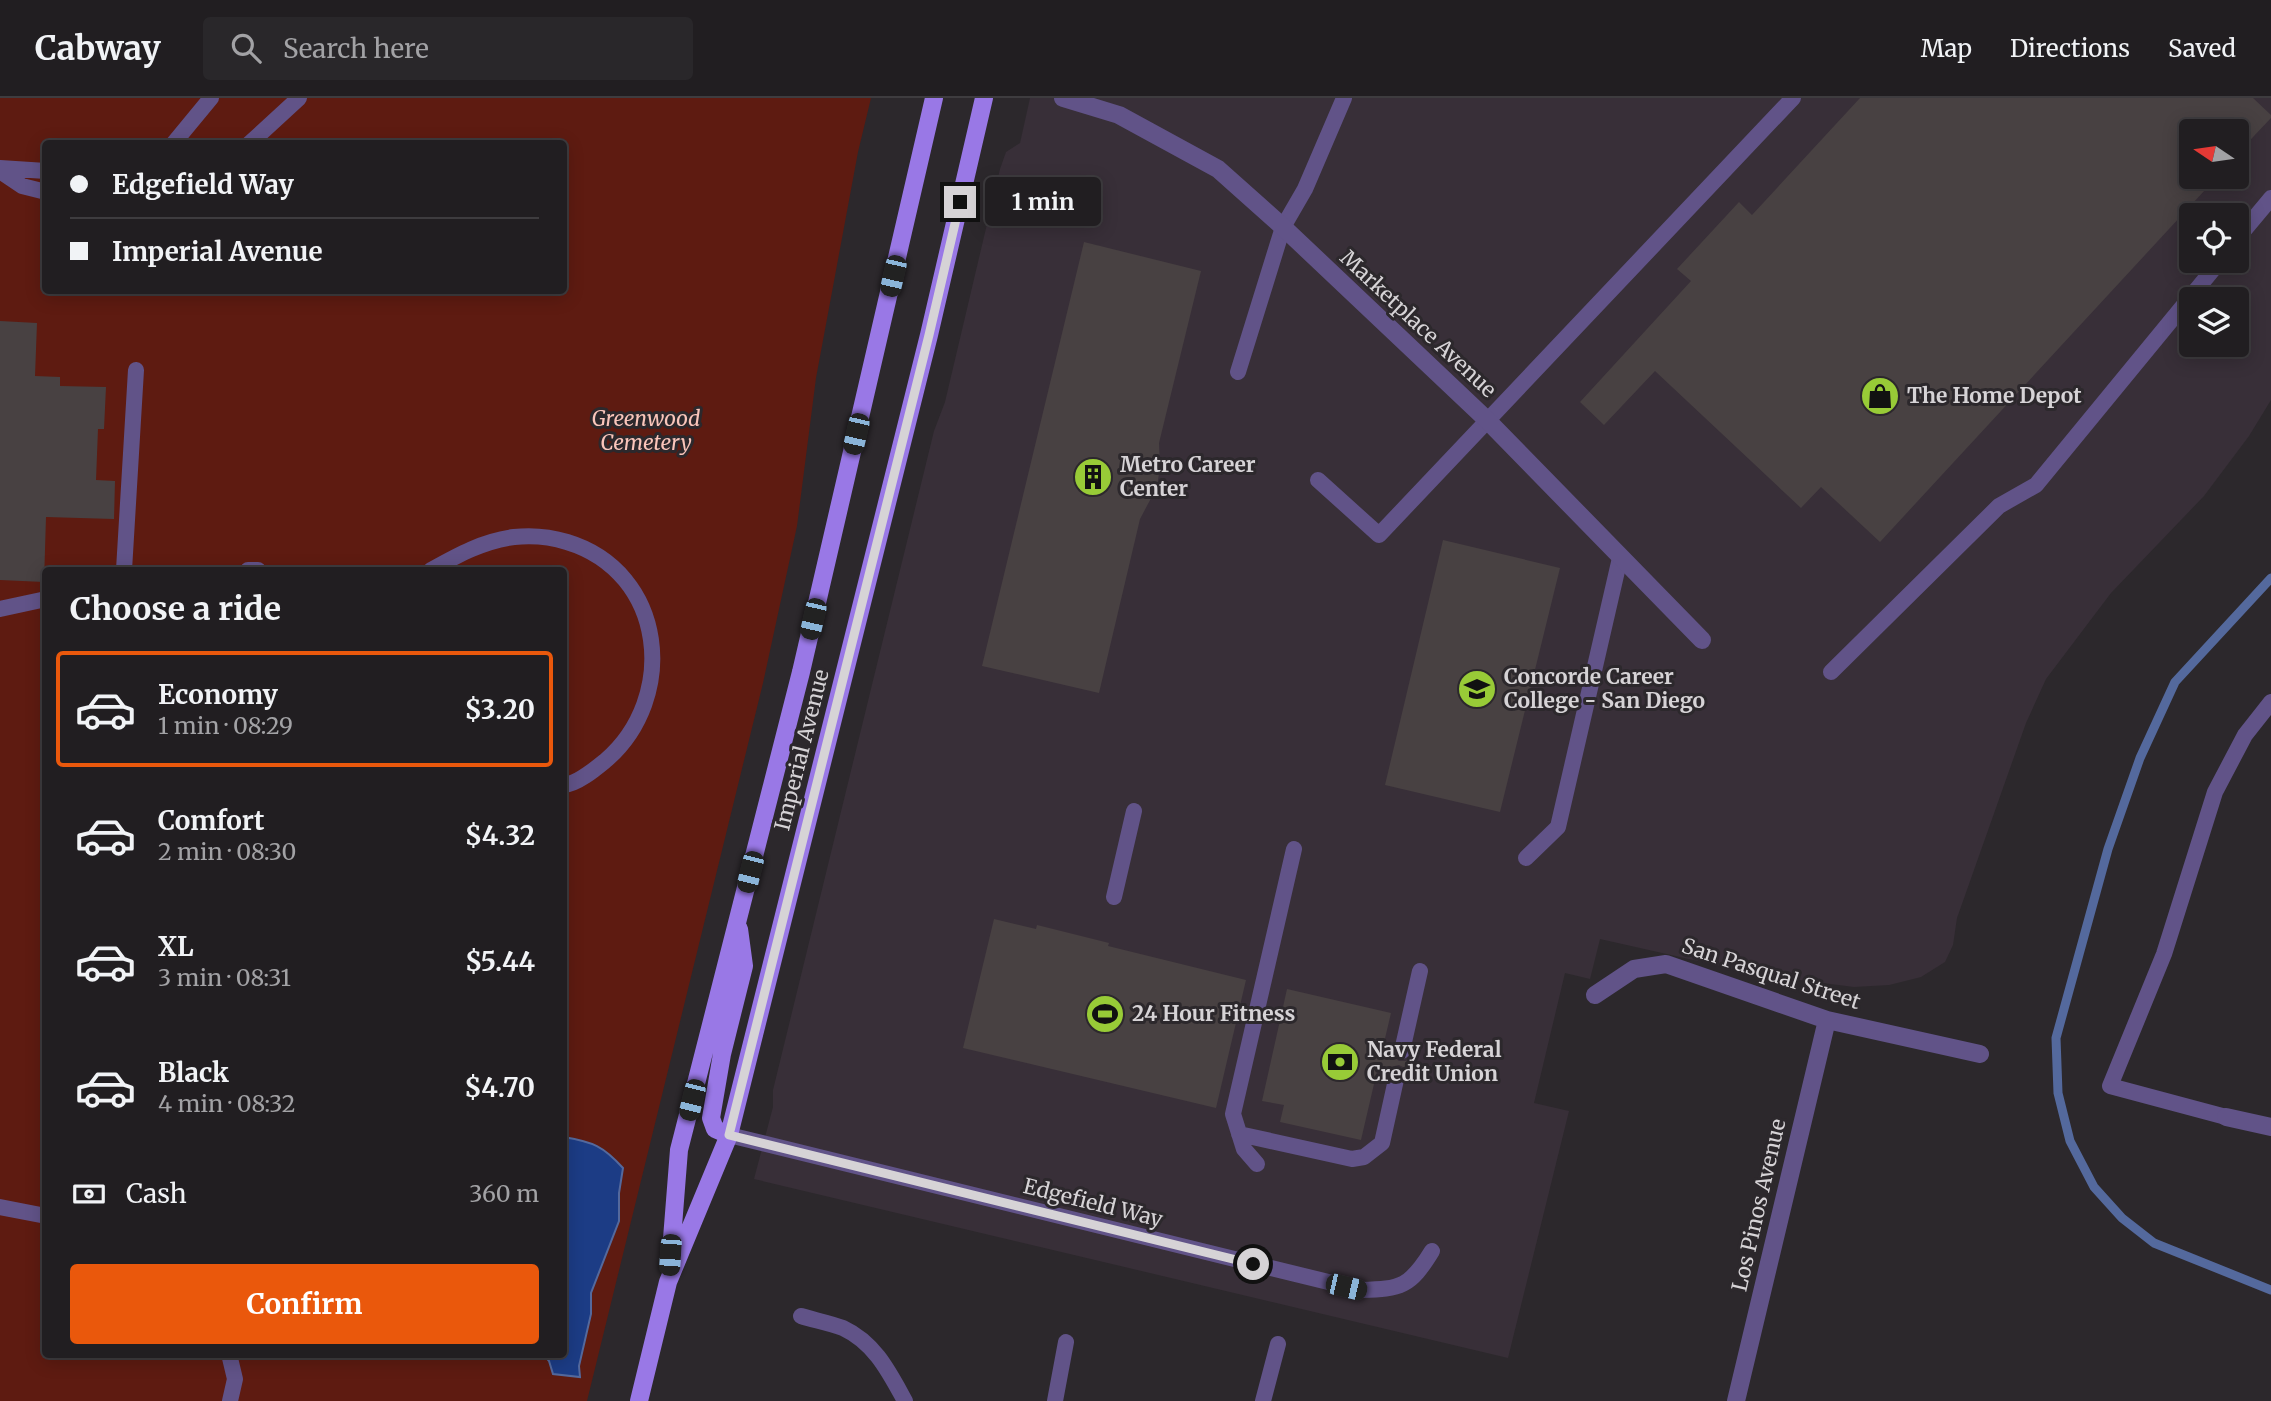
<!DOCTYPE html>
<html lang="en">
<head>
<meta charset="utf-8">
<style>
  body { margin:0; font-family:Merriweather,serif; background:#29272a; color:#f1f3f6; height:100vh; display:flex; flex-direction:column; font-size:26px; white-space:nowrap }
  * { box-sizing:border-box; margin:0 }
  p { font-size:23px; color:#a2a2a5 }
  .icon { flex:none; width:38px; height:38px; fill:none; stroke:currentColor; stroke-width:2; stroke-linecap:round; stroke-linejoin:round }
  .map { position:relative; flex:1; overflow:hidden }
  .sheet { position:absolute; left:42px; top:469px; width:525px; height:791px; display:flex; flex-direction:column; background:#211e21; border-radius:7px; box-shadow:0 4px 18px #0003,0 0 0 2px #3e3c3f }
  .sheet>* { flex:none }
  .hud { position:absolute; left:42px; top:42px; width:525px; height:154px; border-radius:7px; box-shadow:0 4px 18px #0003,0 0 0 2px #3e3c3f; display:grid; align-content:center; height:154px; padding:0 28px; background:#211e21 }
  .needle { width:46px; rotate:283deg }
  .controls { position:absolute; left:2179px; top:21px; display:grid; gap:14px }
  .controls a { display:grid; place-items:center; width:70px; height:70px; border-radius:7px; background:#211e21; box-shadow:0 4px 18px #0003,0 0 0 2px #3e3c3f; font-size:35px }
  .end { position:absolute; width:32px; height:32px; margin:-16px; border:9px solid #d6d3d6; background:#111; box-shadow:0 0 0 4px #111 }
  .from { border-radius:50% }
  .bubble { position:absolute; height:49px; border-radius:7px; background:#211e21; box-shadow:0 4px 18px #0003,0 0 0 2px #3e3c3f; font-size:23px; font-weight:700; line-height:49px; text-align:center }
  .car { position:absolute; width:21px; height:42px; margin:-21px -10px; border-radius:9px; box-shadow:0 0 5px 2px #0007; background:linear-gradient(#222 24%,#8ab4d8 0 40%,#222 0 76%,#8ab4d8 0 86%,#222 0) }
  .hud b { display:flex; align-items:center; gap:24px; height:66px; font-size:26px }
  .hud b+b { border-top:2px solid #3e3c3f }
  .hud i { width:18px; height:18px; background:#f1f3f6 }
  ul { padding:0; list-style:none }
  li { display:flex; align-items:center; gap:21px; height:116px; margin:0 14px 10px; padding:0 14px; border:4px solid transparent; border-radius:7px }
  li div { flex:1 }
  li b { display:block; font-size:26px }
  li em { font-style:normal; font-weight:700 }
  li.selected { border-color:#ea580c }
  li>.icon { width:63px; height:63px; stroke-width:1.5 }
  h2 { padding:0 28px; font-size:32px; line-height:84px }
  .pay { display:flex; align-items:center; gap:18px; height:77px; padding:0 28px; font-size:26px }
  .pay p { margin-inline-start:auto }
  .button { display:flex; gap:14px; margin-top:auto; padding:14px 28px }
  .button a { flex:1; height:80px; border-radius:7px; background:#ea580c; color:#fff; font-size:28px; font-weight:700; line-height:80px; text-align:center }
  header { display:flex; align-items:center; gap:42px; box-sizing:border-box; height:98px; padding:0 35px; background:#211e21; border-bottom:2px solid #3e3c3f }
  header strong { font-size:33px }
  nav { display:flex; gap:38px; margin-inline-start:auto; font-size:24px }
  .search { width:490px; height:63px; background:#29272a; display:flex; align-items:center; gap:18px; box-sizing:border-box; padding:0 24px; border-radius:7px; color:#a2a2a5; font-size:26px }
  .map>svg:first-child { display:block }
  .built { fill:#382f38; fill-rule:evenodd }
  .green { fill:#5e1b11; fill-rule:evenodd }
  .water { fill:#1c3c85; stroke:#54699d; stroke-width:2 }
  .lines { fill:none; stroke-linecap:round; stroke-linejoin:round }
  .stream { stroke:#54699d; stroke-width:9 }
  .building { fill:#484142 }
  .lane { stroke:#615388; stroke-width:16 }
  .street { stroke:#615388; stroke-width:18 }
  .primary { stroke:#9978e6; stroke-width:18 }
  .route { stroke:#d6d3d6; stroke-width:9 }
  .labels { text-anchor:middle; stroke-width:6; stroke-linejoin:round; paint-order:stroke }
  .street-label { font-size:21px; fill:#d6d3d6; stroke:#2c282c }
  .poi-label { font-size:21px; font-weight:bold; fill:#d6d3d6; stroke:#2c282c; text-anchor:start }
  .park-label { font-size:21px; font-style:italic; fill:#fac5ba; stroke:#2c282c }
</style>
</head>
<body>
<header>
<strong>Cabway</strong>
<div class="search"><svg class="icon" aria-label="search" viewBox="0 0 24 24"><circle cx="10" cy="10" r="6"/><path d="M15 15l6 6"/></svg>Search here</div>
<nav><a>Map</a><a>Directions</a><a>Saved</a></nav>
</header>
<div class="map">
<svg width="2271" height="1303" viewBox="0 0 2271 1303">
  <rect width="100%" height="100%" fill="#2c282c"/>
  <!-- built -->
  <path class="built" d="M1030 0H2271V302L2249 338 2204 398 2111 495 2046 581 2026 625 1957 820 1953 847 1945 864 1921 879 1889 887 1854 889 1760 877 1600 841 1590 881 1565 875 1534 1005 1569 1013 1508 1260 754 1081 773 1009V992L934 333 945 304 1000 71 1006 54 1020 45ZM2191 33H2236V79H2191ZM2191 117H2236V163H2191ZM2191 201H2236V247H2191Z"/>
  <!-- green -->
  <path class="green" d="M0 0H871L858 54 816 280 797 428 763 585 587 1303H0ZM46 46H564V192H46ZM46 472H564V1256H46Z"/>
  <!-- water -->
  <path class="water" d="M564 1039C593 1044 603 1048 623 1070L619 1095V1123L591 1195V1216L579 1268 580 1279 553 1276 549 1263 544 1257 564 1256Z"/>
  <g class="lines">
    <!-- stream -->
    <path class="stream" d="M2271 480 2175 584 2140 660 2108 751 2056 940 2058 995 2070 1043 2094 1089 2122 1120 2154 1145 2271 1192"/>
  </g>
  <!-- building -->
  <path class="building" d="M1860 0H2253L2271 17V20L2236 57V33H2191V79H2217L1880 444 1821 389 1801 410 1655 273 1604 327 1580 304 1691 183 1677 171 1739 104 1752 117Z
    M1084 144 1201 173 1159 345 1160 368 1157 389 1140 421 1099 595 982 568Z
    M0 223 37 225 35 278 60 279V288L106 289 104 331H98L96 382 115 383 114 421 46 419 44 484 0 482Z
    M1443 442 1560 470 1500 714 1385 687Z
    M994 821 1036 831 1037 827 1109 845 1108 848 1246 882 1216 1010 963 950Z
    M1287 891 1391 915 1383 949 1392 951V957L1399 963H1406L1411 957 1407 976 1405 970 1399 967 1390 969 1387 975 1377 973 1361 1042 1280 1024 1284 1007 1262 1003Z"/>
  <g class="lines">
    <!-- lane -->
    <path class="lane" d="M173 46 211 0
      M249 46 299 0
      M0 70 46 73
      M0 73 22 88 46 94
      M2236 142 2271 100
      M1238 274 1283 129 1305 91 1344 0
      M1318 382 1379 437 1793 0
      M124 472 136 272
      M248 472H258
      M431 472C458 457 483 443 514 439 532 437 551 439 567 444 666 474 679 600 605 663 594 672 577 686 564 687
      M0 511 46 501
      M1831 574 1999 408 2036 387 2220 163
      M1526 760 1558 729 1620 460
      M1114 799 1134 713
      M1402 953 1420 873
      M2226 1019 2110 988 2164 856 2215 694 2245 637 2271 604
      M1239 1036 1352 1061 1364 1059 1382 1045 1397 977
      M729 1037 1361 1192C1401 1191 1410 1189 1432 1153
      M1257 1066 1244 1051 1233 1016 1294 751
      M0 1109 46 1118
      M801 1218C814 1222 830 1225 843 1230 875 1245 889 1274 905 1303
      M229 1256 235 1281 230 1303
      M1055 1303 1066 1244
      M1263 1303 1278 1246"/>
    <!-- street -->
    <path class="street" d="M1063 0 1119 17 1218 71 1283 129 1487 322 1702 542
      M1595 897 1634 871 1666 866 1827 922 1980 956
      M2226 1019 2271 1029
      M1736 1303 1827 922"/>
    <!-- primary -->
    <path class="primary" d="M729 1037 715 1031 711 1020 722 956 744 868 739 831
      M670 1166 679 1052 801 574 934 0
      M639 1303 668 1184 729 1037 929 237 984 0"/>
  </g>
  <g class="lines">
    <!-- route -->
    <path class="route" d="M960 104 929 237 729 1037 1253 1166"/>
  </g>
  <!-- icons -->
  <defs>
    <symbol id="shop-disc" viewBox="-11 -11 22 22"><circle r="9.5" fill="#98cb37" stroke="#2c282c"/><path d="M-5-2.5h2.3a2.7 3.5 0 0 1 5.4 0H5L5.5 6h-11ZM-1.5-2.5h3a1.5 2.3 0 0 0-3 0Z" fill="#111"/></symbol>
    <symbol id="building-disc" viewBox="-11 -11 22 22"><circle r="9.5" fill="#98cb37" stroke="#2c282c"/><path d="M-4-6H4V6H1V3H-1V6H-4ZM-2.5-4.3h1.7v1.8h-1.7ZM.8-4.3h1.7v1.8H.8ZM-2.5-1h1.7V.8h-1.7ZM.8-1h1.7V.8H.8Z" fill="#111"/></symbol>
    <symbol id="university-disc" viewBox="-11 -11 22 22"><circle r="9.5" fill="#98cb37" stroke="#2c282c"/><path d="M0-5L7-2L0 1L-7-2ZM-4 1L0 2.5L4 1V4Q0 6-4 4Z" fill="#111"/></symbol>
    <symbol id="stadium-disc" viewBox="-11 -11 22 22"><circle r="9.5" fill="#98cb37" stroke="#2c282c"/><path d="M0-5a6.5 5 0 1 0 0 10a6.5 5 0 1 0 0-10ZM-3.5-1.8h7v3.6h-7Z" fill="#111"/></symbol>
    <symbol id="bank-disc" viewBox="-11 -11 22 22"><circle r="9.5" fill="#98cb37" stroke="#2c282c"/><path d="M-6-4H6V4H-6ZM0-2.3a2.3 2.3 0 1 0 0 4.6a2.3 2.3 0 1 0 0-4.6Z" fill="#111"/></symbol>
  </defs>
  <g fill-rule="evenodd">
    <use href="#shop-disc" x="1858" y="276" width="44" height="44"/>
    <use href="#building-disc" x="1071" y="357" width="44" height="44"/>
    <use href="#university-disc" x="1455" y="569" width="44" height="44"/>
    <use href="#stadium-disc" x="1083" y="894" width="44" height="44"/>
    <use href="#bank-disc" x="1318" y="942" width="44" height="44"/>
  </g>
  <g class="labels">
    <!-- street labels -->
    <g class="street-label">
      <text transform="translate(1418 226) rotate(43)" y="7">Marketplace Avenue</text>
      <text transform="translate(802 652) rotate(-76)" y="7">Imperial Avenue</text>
      <text transform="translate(1771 876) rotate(18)" y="7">San Pasqual Street</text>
      <text transform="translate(1093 1105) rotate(14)" y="7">Edgefield Way</text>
      <text transform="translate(1759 1107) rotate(-77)" y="7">Los Pinos Avenue</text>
    </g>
    <!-- poi labels -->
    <g class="poi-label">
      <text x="1907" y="305">The Home Depot</text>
      <text x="1120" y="374">Metro Career<tspan x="1120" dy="24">Center</tspan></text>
      <text x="1504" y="586">Concorde Career<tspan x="1504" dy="24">College - San Diego</tspan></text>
      <text x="1132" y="923">24 Hour Fitness</text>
      <text x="1367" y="959">Navy Federal<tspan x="1367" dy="24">Credit Union</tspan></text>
    </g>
    <!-- park labels -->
    <g class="park-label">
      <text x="646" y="328">Greenwood<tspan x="646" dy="24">Cemetery</tspan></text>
    </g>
  </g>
</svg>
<div class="controls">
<a><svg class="needle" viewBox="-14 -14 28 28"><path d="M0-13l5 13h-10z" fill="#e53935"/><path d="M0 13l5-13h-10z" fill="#a2a2a5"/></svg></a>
<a><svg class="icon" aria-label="locate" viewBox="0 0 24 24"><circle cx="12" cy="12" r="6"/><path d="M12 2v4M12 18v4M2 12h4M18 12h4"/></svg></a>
<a><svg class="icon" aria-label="layers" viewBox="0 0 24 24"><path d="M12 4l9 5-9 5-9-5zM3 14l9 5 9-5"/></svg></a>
</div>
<i class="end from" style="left:1253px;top:1166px"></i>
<i class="end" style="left:960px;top:104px"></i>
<div class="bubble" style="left:985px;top:79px;width:116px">1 min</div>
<i class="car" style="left:893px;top:178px;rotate:193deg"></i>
<i class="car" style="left:856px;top:336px;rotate:193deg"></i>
<i class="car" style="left:813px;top:521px;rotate:193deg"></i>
<i class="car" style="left:750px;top:774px;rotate:194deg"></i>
<i class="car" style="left:692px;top:1002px;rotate:194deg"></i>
<i class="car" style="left:670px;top:1157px;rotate:184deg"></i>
<i class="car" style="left:1346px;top:1189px;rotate:103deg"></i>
<div class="hud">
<b><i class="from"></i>Edgefield Way</b>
<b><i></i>Imperial Avenue</b>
</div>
<section class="sheet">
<h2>Choose a ride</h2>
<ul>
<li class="selected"><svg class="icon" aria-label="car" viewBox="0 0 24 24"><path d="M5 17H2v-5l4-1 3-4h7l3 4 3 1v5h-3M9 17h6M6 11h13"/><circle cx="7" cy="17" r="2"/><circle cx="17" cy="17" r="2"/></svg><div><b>Economy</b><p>1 min · 08:29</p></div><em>$3.20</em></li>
<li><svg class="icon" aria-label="car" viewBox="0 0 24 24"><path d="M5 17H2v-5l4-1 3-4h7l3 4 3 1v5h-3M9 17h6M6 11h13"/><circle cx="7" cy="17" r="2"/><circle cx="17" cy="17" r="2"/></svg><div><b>Comfort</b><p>2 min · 08:30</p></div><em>$4.32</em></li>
<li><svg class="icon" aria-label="car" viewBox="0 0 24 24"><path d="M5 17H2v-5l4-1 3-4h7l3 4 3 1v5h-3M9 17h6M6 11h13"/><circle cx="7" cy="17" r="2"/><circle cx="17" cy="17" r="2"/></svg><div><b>XL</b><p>3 min · 08:31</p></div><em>$5.44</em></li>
<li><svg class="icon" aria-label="car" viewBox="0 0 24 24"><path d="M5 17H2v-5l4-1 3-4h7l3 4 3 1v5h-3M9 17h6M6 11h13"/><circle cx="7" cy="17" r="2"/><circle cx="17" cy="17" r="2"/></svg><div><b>Black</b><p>4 min · 08:32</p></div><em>$4.70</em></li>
</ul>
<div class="pay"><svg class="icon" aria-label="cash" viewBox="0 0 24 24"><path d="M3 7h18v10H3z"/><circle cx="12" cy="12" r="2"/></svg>Cash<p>360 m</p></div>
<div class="button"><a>Confirm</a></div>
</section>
</div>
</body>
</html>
